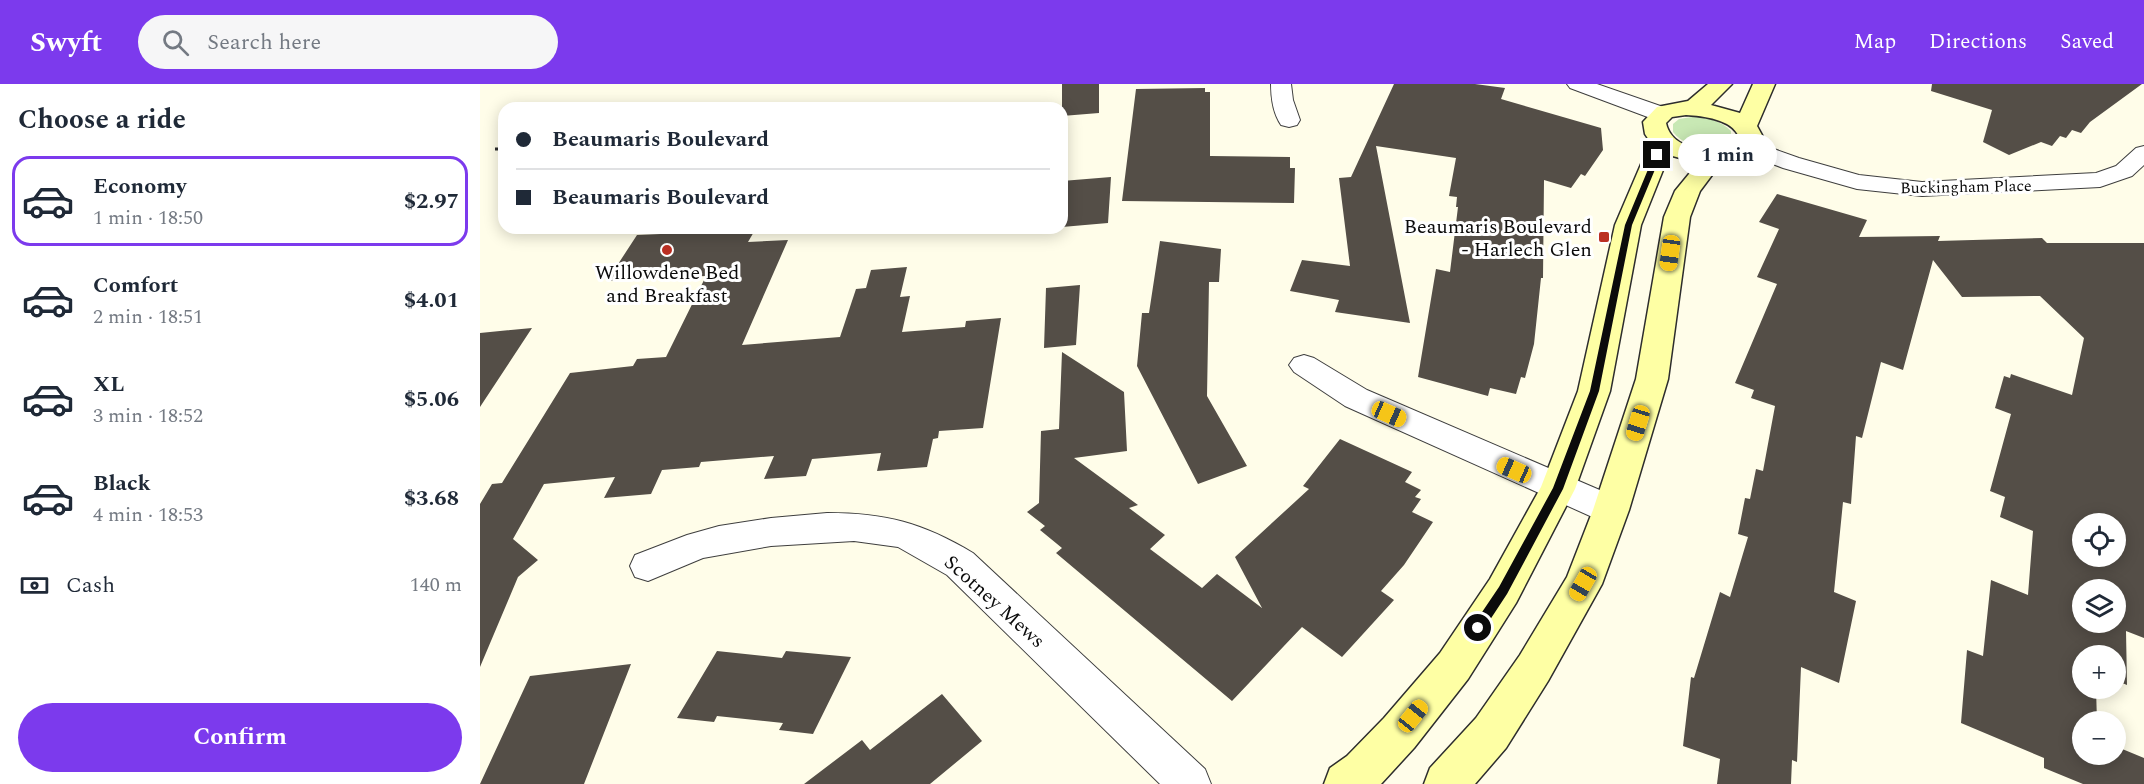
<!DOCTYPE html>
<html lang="en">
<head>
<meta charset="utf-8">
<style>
  body { margin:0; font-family:Spectral,serif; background:#f6f6f7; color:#1f2937; height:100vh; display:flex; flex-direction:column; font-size:22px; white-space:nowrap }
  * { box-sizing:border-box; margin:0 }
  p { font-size:20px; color:#747a83 }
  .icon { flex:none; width:33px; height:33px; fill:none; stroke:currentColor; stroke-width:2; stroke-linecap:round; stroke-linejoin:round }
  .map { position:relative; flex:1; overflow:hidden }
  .drawer { display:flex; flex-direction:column; background:#fff; width:480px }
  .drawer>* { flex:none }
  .guide { position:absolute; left:18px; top:18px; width:570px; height:132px; border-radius:18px; box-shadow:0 3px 15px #0003; display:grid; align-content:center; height:132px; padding:0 18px; background:#fff }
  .buttons { position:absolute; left:1592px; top:429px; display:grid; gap:12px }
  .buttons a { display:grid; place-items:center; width:54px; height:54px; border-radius:50%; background:#fff; box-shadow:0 3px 15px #0003; font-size:30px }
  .end { position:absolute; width:27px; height:27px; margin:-14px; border:8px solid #0b0b0b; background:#fff; box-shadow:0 0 0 3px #fff }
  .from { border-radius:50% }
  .bubble { position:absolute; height:42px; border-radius:21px; background:#fff; box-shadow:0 3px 15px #0003; font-size:20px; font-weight:700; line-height:42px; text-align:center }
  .car { position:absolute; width:18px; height:36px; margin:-18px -9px; border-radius:8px; box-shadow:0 0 4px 2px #0007; background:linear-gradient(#f5c518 24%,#345 0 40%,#f5c518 0 76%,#345 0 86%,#f5c518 0) }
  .guide b { display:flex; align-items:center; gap:21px; height:57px; font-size:22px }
  .guide b+b { border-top:2px solid #e0e1e3 }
  .guide i { width:15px; height:15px; background:#1f2937 }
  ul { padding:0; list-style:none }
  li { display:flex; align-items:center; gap:18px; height:90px; margin:0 12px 9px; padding:0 6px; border:3px solid transparent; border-radius:18px }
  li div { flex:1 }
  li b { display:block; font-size:22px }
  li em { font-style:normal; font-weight:700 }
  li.current { border-color:#7c3aed }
  li>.icon { width:54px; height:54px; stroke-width:1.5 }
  h2 { padding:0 18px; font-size:27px; line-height:72px }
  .pay { display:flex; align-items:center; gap:15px; height:66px; padding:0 18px; font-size:22px }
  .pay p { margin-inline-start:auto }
  .button { display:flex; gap:12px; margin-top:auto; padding:12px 18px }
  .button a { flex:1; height:69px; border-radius:36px; background:#7c3aed; color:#fff; font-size:24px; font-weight:700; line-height:69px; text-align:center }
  header { display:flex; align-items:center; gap:36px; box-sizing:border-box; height:84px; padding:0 30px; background:#7c3aed; color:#fff }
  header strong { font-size:28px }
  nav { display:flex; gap:33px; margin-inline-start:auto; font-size:21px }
  .search { width:420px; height:54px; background:#f6f6f7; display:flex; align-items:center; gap:15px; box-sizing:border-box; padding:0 21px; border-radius:33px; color:#747a83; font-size:22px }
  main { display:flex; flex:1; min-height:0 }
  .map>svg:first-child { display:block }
  .green { fill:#c8e8b4 }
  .building { fill:#544e47; fill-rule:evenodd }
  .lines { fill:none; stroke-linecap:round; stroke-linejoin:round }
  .street-casing { stroke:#3e3e3e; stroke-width:2 }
  .secondary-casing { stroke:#2d2d2d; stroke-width:3 }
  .path { stroke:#2d2d2d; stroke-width:3; stroke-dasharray:4.5 2; stroke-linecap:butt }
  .street { fill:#fff; fill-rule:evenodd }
  .secondary { fill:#feffa4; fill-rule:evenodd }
  .route { fill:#0b0b0b }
  .poi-dot { fill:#bb2f23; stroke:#fff; stroke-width:2 }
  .labels { text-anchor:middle; stroke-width:6; stroke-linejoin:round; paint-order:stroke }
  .far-street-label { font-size:16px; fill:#0b0b0b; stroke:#fff }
  .poi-label { font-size:20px; fill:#0b0b0b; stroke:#fff; text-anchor:end }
  .street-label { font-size:20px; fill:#0b0b0b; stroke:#fff }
</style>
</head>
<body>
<header>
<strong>Swyft</strong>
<div class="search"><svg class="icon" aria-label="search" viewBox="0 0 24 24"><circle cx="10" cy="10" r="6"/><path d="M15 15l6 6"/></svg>Search here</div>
<nav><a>Map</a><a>Directions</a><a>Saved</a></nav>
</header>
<main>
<section class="drawer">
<h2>Choose a ride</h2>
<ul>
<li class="current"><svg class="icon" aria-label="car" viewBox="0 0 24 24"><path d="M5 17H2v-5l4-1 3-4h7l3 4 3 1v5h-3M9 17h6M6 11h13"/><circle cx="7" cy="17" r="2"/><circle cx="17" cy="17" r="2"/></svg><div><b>Economy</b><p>1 min · 18:50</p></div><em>$2.97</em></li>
<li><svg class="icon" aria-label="car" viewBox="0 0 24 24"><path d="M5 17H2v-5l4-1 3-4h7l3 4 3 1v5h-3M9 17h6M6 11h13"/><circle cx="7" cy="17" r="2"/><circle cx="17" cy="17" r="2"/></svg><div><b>Comfort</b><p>2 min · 18:51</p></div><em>$4.01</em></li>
<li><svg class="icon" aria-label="car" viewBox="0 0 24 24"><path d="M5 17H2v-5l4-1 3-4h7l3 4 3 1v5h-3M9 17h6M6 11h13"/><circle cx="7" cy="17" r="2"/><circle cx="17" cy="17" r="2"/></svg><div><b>XL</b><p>3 min · 18:52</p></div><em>$5.06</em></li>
<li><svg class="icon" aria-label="car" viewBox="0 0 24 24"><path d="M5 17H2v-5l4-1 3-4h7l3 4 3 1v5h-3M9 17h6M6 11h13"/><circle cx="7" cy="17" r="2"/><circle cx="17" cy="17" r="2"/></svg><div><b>Black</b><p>4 min · 18:53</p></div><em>$3.68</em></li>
</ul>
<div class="pay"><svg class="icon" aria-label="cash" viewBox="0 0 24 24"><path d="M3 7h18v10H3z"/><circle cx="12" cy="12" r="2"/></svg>Cash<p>140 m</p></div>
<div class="button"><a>Confirm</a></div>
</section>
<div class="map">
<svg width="1664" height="700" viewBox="0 0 1664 700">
  <rect width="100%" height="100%" fill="#fffde9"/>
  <!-- green -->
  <path class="green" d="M1212 33C1227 33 1241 37 1251 47V57C1236 70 1205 64 1193 48V40L1199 35Z"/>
  <!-- building -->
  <path class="building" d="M582 0H619V29L582 32Z
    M914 0H995L1025 4 1021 15 1121 44 1123 66 1105 92 1101 90 1091 104 1064 96 1063 194H1061L1054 260 1045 294 1041 293 1036 310 1010 304 1008 312 938 293 956 185 970 188 978 123H976L977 113 969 112 976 74 896 62 930 239 855 228 859 216 810 207 822 176 870 182 859 94 871 93Z
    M1452 0H1662L1610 38 1601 49 1592 46 1586 54 1580 52 1572 62 1561 58 1529 71 1503 58 1512 26 1451 7Z
    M725 4V8H730V72L810 73V84H815L814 119 642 117 656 5Z
    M631 93 628 139 582 143V97Z
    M1297 110 1387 136 1379 153 1460 152 1458 157 1562 154 1567 159H1664V554L1646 547 1647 601 1635 596V572H1602V604H1616L1617 638H1602V670H1635V662L1664 674V700H1603L1564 684V674L1481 639 1487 566 1503 572 1511 496 1548 511 1553 447 1520 433 1525 413 1510 407 1531 330 1515 324 1524 292 1530 294 1531 290 1592 311 1604 254 1560 212 1482 213 1453 176 1423 286 1401 278 1382 354 1376 352 1371 420 1363 418 1354 508 1376 517 1359 599 1321 583 1317 678 1312 676 1311 700H1237L1240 675 1203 662 1211 593 1214 594 1240 508 1250 513 1268 453 1258 450 1265 414 1270 415 1276 385 1283 387 1295 322 1271 314 1274 306 1255 299 1297 200 1277 193 1299 145 1279 138ZM1602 440H1635V472H1602ZM1602 506H1635V538H1602Z
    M275 146 268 158 308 156 262 261 360 253 376 205 386 204 391 186 427 183 420 213 430 212 422 248 485 243 486 237 521 234 503 344 459 347 458 354 453 355 447 383 397 387 401 369 332 375 326 392 284 395 294 372 221 378 219 383 182 386 171 410 124 414 135 393 64 400 33 455 58 476 38 493 0 583V420L12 400 22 399 90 289 153 282 157 275 186 273 226 192 127 197 157 151Z
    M680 157 741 165 739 198H729L727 312 767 382 718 400 657 282 662 229H669Z
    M600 201 596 261 564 264 566 204Z
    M52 244 0 323V249Z
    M582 268 644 308 647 367 594 374 658 421 649 424 685 451 670 465 722 504 737 490 782 524 755 473 829 405 823 402 860 355 932 388 925 398 941 406 935 413 941 415 932 428 953 438 924 481 901 507 914 516 862 573 822 543 752 617 576 469 582 464 560 446 565 442 547 428 559 419 561 347 579 345Z
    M237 567 302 574 306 567 371 573 333 650 299 646 303 639 237 632 234 638 197 634Z
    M151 580 104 700H0L50 592Z
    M462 610 502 657 450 700H324L382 656 390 666Z"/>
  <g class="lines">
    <defs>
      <path id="street" d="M791 0H811L813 16 820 36 817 41 809 43 801 41C793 29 791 14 791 0Z
        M1087 0H1117L1189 25 1192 30 1189 35 1181 36 1173 35 1090 4Z
        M1269 56 1319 74 1379 91 1442 98 1616 89 1636 82 1656 64 1664 62V81L1652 92 1620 103 1442 112 1377 105 1303 84 1261 68 1258 63 1261 58Z
        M824 271 834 274 887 306 1143 416 1148 426 1143 436 1131 440 1119 436 865 322 814 288 809 281 814 274Z
        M347 429C406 429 443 439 493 469L725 685 731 700H680L467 491 418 463 374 457 291 462 223 474 168 497 155 493 150 482 155 471 207 451 239 442 291 434Z"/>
      <path id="secondary" d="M1228 0H1252L1231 21 1260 29 1273 0H1295L1277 42 1283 53 1277 68 1255 77 1232 91 1220 107 1210 133 1188 295 1149 426 1122 500 1068 597 1026 664 995 700H944L950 684 996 634 1040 571 1087 493 1113 426 1156 295 1184 133 1195 107 1218 79 1189 71 1161 141 1130 307 1095 405 1036 519 988 595 934 664 901 700H844L850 684 867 672 904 634 960 569 1010 495 1061 403 1098 307 1135 141 1165 71 1169 56 1165 50 1163 38 1177 23 1208 17ZM1206 31C1223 32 1252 35 1259 53L1258 59C1236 71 1192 68 1186 39L1192 33Z"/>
    </defs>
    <!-- street casing -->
    <use href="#street" class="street-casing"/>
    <!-- secondary casing -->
    <use href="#secondary" class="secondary-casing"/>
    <!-- path -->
    <path class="path" d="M15 65H24"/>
    <!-- street -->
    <use href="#street" class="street"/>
    <!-- secondary -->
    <use href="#secondary" class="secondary"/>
  </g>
  <!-- route -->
  <path class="route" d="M1177 69 1181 71 1152 141 1119 307 1083 405 1027 510 1002 548H994V540L1019 503 1073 404 1110 307 1145 141 1174 71Z"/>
  <!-- markers -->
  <g class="poi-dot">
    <rect x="1118" y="147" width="12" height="12" rx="3"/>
    <circle cx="187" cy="166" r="6"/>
  </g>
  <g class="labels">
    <!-- far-street labels -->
    <g class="far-street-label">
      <text transform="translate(1486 102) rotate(-1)" y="6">Buckingham Place</text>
    </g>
    <!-- poi labels -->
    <g class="poi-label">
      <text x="1112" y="149">Beaumaris Boulevard<tspan x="1112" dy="23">- Harlech Glen</tspan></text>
      <text x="187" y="195" text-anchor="middle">Willowdene Bed<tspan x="187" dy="23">and Breakfast</tspan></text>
    </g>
    <!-- street labels -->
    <g class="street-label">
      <text transform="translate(515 517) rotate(42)" y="7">Scotney Mews</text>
    </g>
  </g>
</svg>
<div class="buttons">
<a><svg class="icon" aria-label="locate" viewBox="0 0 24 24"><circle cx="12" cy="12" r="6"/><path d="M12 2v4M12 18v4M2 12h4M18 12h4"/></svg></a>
<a><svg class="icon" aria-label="layers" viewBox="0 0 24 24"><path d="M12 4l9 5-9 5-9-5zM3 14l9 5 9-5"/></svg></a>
<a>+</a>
<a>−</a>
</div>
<i class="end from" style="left:998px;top:544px"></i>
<i class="end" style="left:1177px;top:71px"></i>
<div class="bubble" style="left:1198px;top:50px;width:99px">1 min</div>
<i class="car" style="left:1190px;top:169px;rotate:188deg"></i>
<i class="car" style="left:909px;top:330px;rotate:114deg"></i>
<i class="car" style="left:1158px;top:339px;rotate:197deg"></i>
<i class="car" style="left:1034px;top:386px;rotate:294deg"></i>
<i class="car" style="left:1103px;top:500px;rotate:210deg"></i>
<i class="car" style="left:933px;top:632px;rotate:39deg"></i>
<div class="guide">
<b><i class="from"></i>Beaumaris Boulevard</b>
<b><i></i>Beaumaris Boulevard</b>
</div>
</div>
</main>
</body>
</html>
